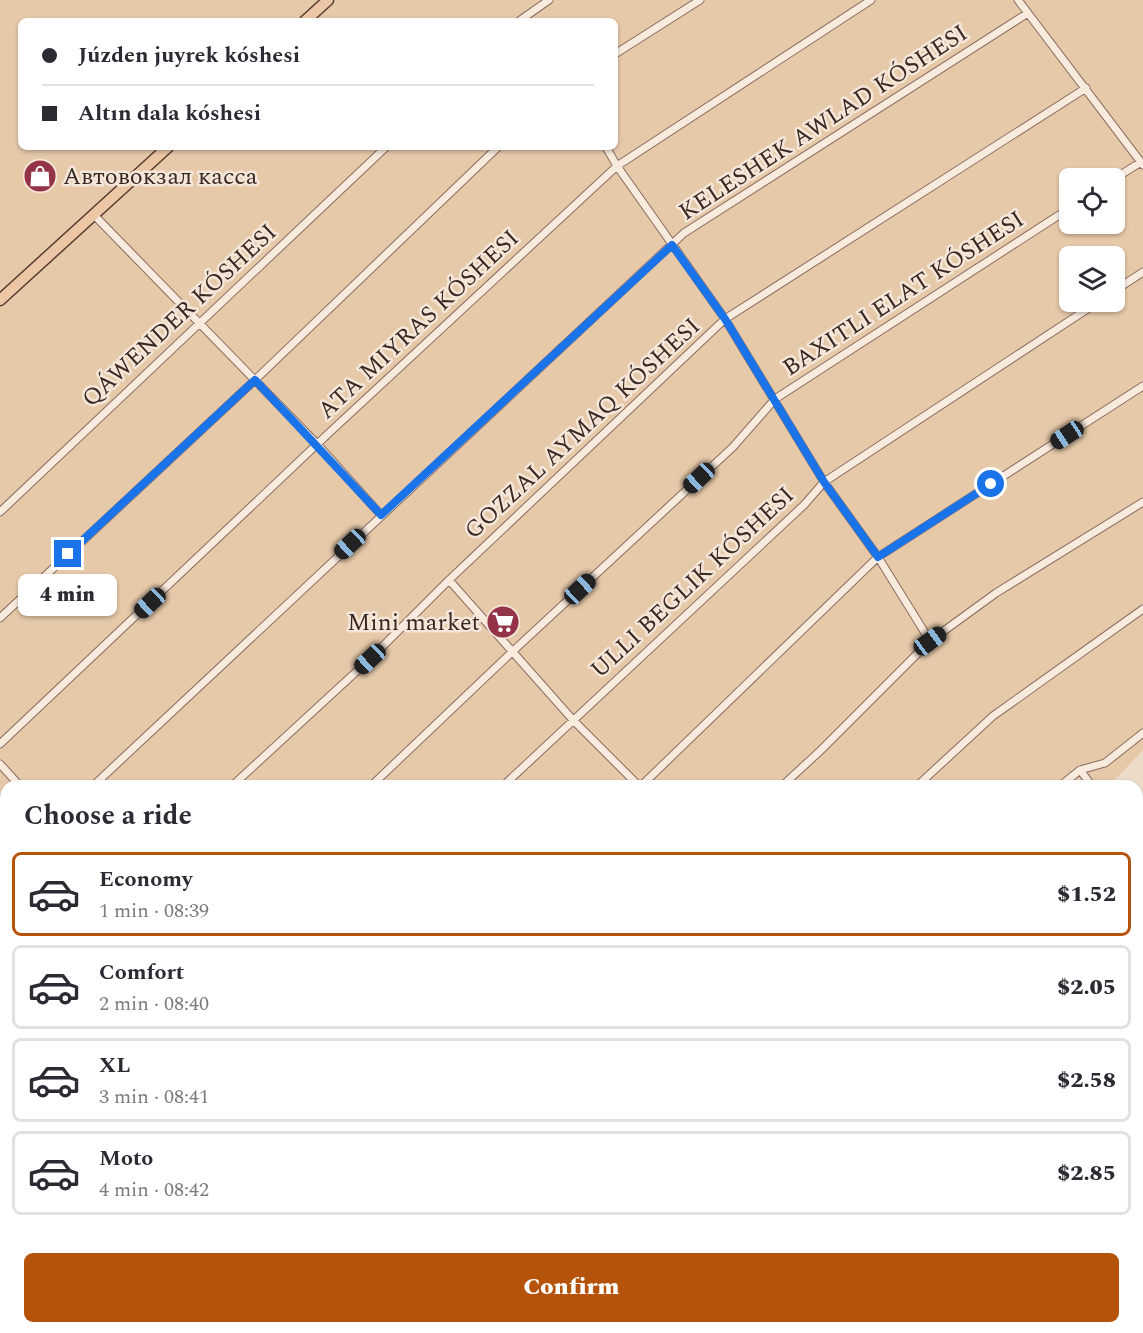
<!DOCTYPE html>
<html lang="en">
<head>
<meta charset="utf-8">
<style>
  body { margin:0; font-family:Spectral,serif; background:#f2f2f3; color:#2b2b33; height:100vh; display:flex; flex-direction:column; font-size:22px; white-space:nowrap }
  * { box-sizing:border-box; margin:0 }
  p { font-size:20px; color:#7c7c81 }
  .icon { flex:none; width:33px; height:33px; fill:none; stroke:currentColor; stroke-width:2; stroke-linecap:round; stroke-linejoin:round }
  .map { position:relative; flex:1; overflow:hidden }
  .drawer { position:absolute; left:0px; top:780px; width:1143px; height:554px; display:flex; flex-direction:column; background:#fff; border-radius:18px 18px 0 0; box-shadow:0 2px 4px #0004 }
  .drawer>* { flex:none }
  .banner { position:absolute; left:18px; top:18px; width:600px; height:132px; border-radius:9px; box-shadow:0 2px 4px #0004; display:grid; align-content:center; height:132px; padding:0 24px; background:#fff }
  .fabs { position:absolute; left:1059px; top:168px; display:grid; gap:12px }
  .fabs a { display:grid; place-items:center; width:66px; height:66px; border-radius:9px; background:#fff; box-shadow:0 2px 4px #0004; font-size:30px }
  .end { position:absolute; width:27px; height:27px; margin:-14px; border:8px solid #1a73e8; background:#fff; box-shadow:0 0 0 3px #fff }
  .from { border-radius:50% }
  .bubble { position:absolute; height:42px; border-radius:9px; background:#fff; box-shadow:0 2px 4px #0004; font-size:20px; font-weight:800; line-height:42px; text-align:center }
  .car { position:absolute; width:18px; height:36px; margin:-18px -9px; border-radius:8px; box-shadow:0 0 4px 2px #0007; background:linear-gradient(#222 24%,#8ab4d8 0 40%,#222 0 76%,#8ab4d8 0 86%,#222 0) }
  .banner b { display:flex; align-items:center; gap:21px; height:57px; font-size:22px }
  .banner b+b { border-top:2px solid #e1e1e2 }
  .banner i { width:15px; height:15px; background:#2b2b33 }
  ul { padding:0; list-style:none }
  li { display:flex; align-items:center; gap:18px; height:84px; margin:0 12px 9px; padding:0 12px; border:3px solid #e1e1e2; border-radius:9px }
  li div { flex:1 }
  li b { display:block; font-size:22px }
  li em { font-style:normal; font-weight:800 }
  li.active { border-color:#b45309 }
  li>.icon { width:54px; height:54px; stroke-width:1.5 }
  h2 { padding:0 24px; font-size:27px; line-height:72px }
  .primary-button { display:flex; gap:12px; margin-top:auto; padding:12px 24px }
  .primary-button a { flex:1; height:69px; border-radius:9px; background:#b45309; color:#fff; font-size:24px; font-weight:800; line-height:69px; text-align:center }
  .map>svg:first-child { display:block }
  .sand { fill:#e6c9a9; fill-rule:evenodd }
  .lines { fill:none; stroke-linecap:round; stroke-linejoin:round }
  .street-casing { stroke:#896c5f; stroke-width:9 }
  .primary-casing { stroke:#573c33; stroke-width:13 }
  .street { stroke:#f8eadd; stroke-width:7 }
  .primary { stroke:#edc7a5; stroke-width:10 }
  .route { stroke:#1a73e8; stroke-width:8 }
  .labels { text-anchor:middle; stroke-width:5; stroke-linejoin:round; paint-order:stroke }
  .street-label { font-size:24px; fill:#3a2822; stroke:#f4e7d9 }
  .poi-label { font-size:24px; fill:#3a2822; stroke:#f4e7d9; text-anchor:start }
</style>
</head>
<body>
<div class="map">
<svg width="1143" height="1333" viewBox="0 0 1143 1333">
  <rect width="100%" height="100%" fill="#eddbca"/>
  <!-- sand -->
  <path class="sand" d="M0 0H1143V750L1109 786H6V1328H721L710 1333H0ZM21 21H615V147H21ZM1070 178H1114V224H1070ZM1070 256H1114V302H1070Z"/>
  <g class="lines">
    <defs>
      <path id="street" d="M1018 0 1143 165
        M519 21 549 0
        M615 54 700 0
        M606 147 617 166 725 319 824 482 878 557 930 641
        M1114 179 1141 162
        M94 215 318 445 381 515
        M1114 291 1143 272
        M0 512 386 147
        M449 580 573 720 639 786
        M0 618 255 380 498 147
        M0 744 330 432 617 166 871 0
        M0 764 20 786
        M1080 770 1092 786
        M93 786 684 233 1028 13
        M232 786 370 659 449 580 725 319 1086 88
        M371 786 512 652 733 447 775 399 1070 208
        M503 786 804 505 824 482 1098 302
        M641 786 878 557 1143 386
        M782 786 820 751 930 641 996 593 1143 502
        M917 786 993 716 1143 609
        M1060 786 1080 770 1105 763 1143 733
        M1137 835 1143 830
        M1137 844 1143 852
        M0 875 6 869
        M1137 922 1143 917
        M1137 979 1143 975
        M0 1003 6 997
        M1137 1078 1143 1073
        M0 1133 6 1128
        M1137 1174 1143 1169
        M0 1263 6 1257
        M1137 1277 1143 1272
        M1137 1287 1143 1292
        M526 1328 531 1333
        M62 1333 68 1328
        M197 1333 203 1328
        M337 1333 343 1328
        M475 1333 481 1328
        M611 1333 617 1328
        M751 1333 756 1328
        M860 1333 866 1328
        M965 1333 971 1328
        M1074 1333 1080 1328"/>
      <path id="primary" d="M305 21 328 0
        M0 300 168 147"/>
    </defs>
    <!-- street casing -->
    <use href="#street" class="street-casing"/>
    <!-- primary casing -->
    <use href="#primary" class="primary-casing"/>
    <!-- street -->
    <use href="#street" class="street"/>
    <!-- primary -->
    <use href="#primary" class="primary"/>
  </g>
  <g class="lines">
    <!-- route -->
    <path class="route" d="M68 554 255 380 381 515 672 245 725 319 824 482 878 557 991 484"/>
  </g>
  <!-- icons -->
  <defs>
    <symbol id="shop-disc" viewBox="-11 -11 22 22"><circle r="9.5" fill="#943248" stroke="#f4e7d9"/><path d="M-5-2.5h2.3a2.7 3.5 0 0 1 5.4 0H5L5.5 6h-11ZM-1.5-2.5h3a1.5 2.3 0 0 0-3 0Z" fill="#fff"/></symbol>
    <symbol id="supermarket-disc" viewBox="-11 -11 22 22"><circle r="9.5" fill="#943248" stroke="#f4e7d9"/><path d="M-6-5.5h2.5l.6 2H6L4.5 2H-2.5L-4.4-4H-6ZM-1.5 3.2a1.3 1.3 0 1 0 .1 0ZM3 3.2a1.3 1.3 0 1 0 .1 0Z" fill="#fff"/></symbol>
  </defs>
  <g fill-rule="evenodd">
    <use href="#shop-disc" x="21" y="157" width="38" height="38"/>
    <use href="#supermarket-disc" x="484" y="603" width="38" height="38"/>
  </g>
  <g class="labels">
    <!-- street labels -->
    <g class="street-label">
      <text transform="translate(823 122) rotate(-33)" y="8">KELESHEK AWLAD KÓSHESI</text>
      <text transform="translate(903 293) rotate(-33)" y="8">BAXITLI ELAT KÓSHESI</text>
      <text transform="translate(179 315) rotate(-43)" y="8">QÁWENDER KÓSHESI</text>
      <text transform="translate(418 324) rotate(-43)" y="8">ATA MIYRAS KÓSHESI</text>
      <text transform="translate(582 428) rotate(-43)" y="8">GOZZAL AYMAQ KÓSHESI</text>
      <text transform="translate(692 582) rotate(-43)" y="8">ULLI BEGLIK KÓSHESI</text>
    </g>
    <!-- poi labels -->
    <g class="poi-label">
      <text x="63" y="184">Автовокзал касса</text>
      <text x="480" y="630" text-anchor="end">Mini market</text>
    </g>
  </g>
</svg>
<div class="fabs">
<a><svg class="icon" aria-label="locate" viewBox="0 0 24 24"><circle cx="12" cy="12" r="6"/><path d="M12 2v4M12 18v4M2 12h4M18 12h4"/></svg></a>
<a><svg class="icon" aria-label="layers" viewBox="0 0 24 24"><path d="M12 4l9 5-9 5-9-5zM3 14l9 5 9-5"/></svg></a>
</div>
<i class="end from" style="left:991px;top:484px"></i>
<i class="end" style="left:68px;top:554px"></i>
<div class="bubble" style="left:18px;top:574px;width:99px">4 min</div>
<i class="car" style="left:1067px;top:435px;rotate:237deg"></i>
<i class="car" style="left:699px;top:478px;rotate:227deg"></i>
<i class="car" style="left:350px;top:544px;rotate:227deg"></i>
<i class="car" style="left:580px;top:589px;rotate:47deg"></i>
<i class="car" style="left:150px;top:603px;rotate:227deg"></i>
<i class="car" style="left:930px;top:641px;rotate:54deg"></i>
<i class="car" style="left:370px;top:659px;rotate:227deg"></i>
<div class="banner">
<b><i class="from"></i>Júzden juyrek kóshesi</b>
<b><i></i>Altın dala kóshesi</b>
</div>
<section class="drawer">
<h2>Choose a ride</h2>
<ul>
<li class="active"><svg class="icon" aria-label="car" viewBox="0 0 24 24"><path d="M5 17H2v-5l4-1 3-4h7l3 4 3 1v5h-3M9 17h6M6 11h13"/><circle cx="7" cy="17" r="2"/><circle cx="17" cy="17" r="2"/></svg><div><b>Economy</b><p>1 min · 08:39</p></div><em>$1.52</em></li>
<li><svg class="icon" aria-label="car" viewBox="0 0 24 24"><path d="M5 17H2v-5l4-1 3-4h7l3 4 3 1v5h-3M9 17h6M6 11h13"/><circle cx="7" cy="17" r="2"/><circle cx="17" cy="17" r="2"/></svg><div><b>Comfort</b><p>2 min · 08:40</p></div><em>$2.05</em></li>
<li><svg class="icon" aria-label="car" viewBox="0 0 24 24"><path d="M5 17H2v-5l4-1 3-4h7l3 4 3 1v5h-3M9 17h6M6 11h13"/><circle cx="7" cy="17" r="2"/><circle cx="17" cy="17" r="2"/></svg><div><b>XL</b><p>3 min · 08:41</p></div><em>$2.58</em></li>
<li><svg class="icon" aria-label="car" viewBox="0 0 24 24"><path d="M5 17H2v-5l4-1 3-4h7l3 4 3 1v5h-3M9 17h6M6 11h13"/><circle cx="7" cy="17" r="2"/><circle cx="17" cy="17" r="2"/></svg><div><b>Moto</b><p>4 min · 08:42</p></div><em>$2.85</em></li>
</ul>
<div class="primary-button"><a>Confirm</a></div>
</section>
</div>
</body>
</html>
